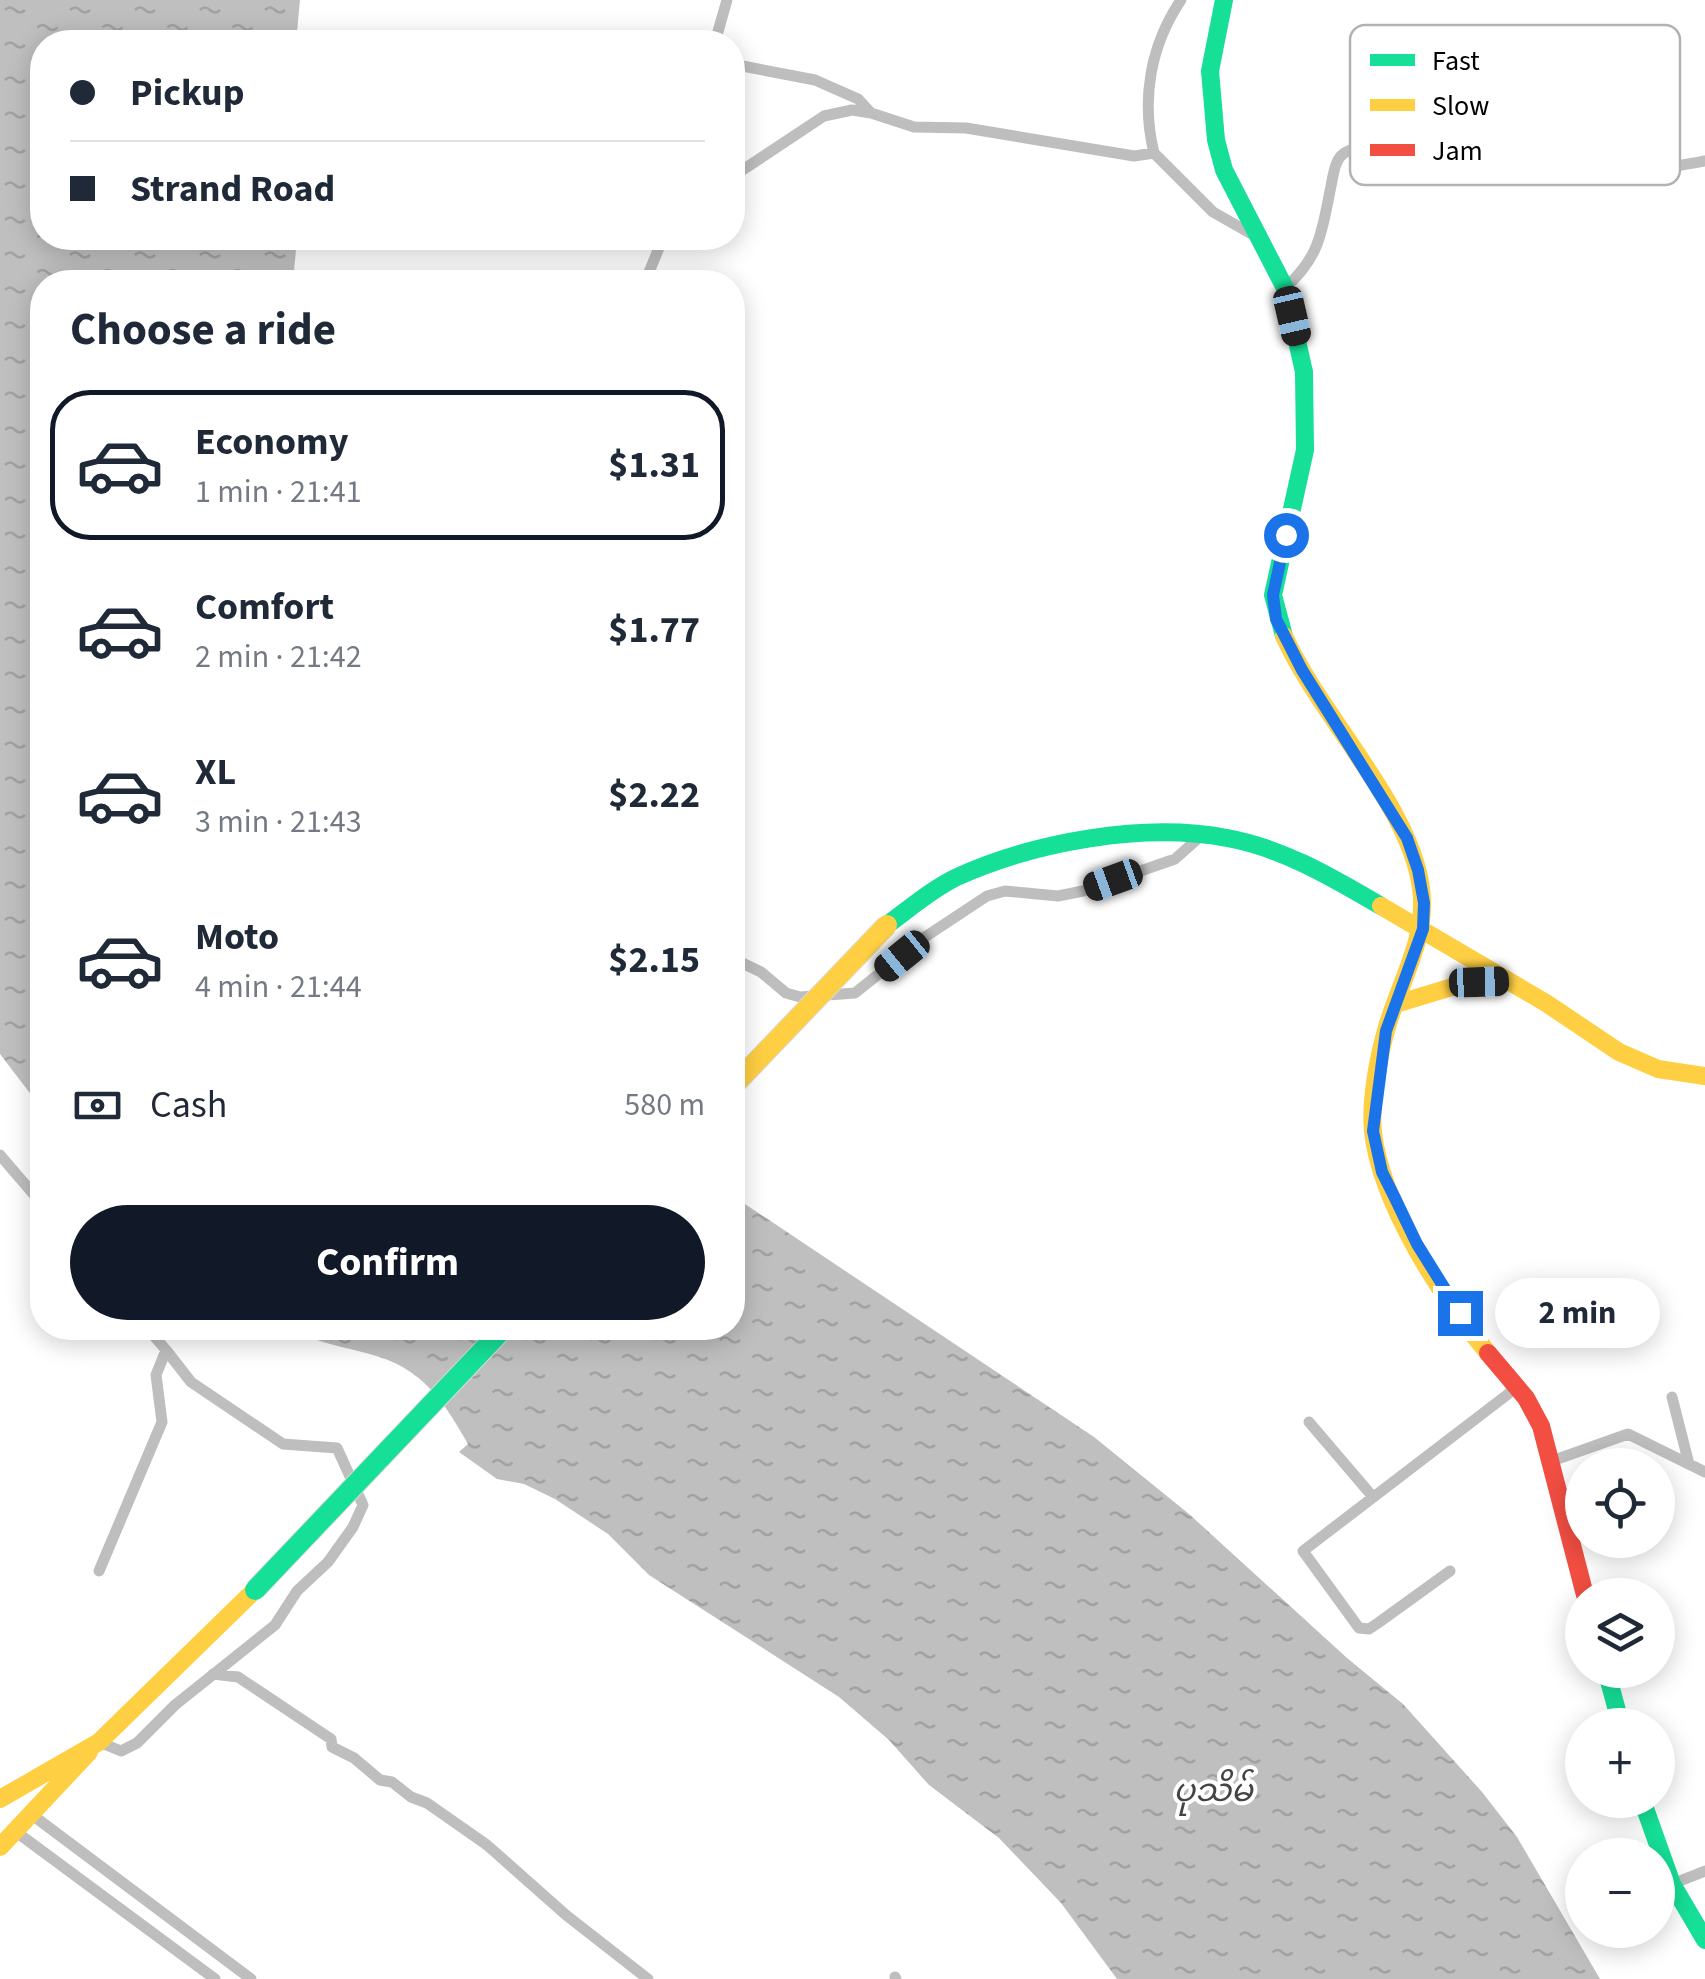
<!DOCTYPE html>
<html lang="en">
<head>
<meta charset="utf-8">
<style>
  body { margin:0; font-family:"Source Sans 3","Noto Sans Myanmar",sans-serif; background:#f6f6f7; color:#1f2937; height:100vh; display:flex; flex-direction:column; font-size:38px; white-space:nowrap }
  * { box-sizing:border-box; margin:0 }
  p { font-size:32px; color:#747a83 }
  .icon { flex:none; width:55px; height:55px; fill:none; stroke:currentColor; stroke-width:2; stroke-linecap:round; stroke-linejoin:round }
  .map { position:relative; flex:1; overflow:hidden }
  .drawer { position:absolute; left:30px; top:270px; width:715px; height:1070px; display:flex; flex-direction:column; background:#fff; border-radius:40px; box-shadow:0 5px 25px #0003 }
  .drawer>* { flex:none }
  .top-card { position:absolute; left:30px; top:30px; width:715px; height:220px; border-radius:40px; box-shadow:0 5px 25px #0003; display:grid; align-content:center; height:220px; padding:0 40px; background:#fff }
  .fabs { position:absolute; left:1565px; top:1448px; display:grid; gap:20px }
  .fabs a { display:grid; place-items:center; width:110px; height:110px; border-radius:50%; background:#fff; box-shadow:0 5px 25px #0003; font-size:50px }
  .end { position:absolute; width:45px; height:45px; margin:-22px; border:12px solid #1a73e8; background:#fff; box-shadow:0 0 0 5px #fff }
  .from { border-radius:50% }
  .bubble { position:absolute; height:70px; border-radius:35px; background:#fff; box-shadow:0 5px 25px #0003; font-size:32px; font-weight:700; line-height:70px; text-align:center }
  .car { position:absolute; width:30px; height:60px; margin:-30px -15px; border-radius:12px; box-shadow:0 0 8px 2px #0007; background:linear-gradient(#222 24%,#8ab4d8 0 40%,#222 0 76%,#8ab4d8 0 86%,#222 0) }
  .top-card b { display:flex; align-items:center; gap:35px; height:95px; font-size:38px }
  .top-card b+b { border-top:2px solid #e0e1e3 }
  .top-card i { width:25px; height:25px; background:#1f2937 }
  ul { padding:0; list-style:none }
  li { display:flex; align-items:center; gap:30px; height:150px; margin:0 20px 15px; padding:0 20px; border:5px solid transparent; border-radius:40px }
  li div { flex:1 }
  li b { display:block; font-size:38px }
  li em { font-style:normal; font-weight:700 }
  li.selected { border-color:#111827 }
  li>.icon { width:90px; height:90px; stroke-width:1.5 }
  h2 { padding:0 40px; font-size:45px; line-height:120px }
  .pay { display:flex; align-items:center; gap:25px; height:110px; padding:0 40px; font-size:38px }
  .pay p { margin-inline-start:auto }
  .button { display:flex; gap:20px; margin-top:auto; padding:20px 40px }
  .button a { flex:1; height:115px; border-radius:60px; background:#111827; color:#fff; font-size:40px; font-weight:700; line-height:115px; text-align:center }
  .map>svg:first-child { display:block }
  .water { fill:url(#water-ripples) }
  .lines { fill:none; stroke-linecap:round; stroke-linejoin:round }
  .street { stroke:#bebebe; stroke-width:11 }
  .fast { stroke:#16e098; stroke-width:18 }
  .slow { stroke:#ffcf43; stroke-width:18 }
  .jam { stroke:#f24e42; stroke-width:18 }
  .fast-bridge-casing { stroke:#dbdbdb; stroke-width:22; stroke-linecap:butt }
  .slow-bridge-casing { stroke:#dbdbdb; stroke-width:22; stroke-linecap:butt }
  .fast-bridge { stroke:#16e098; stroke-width:20 }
  .slow-bridge { stroke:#ffcf43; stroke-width:20 }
  .route { stroke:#1a73e8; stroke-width:12 }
  .labels { text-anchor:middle; stroke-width:8; stroke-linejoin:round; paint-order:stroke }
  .water-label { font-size:32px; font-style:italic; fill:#444; stroke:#fff }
  .key { fill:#fff; stroke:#b2b2b2; stroke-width:2.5 }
  .key-label { font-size:28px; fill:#000 }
</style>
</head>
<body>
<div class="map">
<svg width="1705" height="1979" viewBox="0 0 1705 1979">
  <defs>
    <pattern id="water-ripples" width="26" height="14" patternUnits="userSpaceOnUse" patternTransform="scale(2.5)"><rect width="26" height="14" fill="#bfbfbf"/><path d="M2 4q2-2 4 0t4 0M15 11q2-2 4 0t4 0" fill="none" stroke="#a2a2a2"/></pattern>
  </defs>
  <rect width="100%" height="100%" fill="#fff"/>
  <!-- water -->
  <path class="water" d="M0 0H300L296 42H42V238L297 239 293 282H42V1109L0 1054Z
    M733 1196 1094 1437 1189 1514 1347 1658 1403 1704 1482 1792 1517 1837 1600 1979H1117L1061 1903 999 1838 929 1785 889 1740 839 1697 649 1575 608 1534 555 1499 524 1484 497 1479 459 1452 468 1444C439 1393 418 1364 358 1351 334 1345 313 1341 292 1328H732Z"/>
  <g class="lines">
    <!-- street -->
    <path class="street" d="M492 42H507
      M715 42 727 0
      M732 64 815 80 858 99 871 113 914 127 966 128 1134 156 1154 153 1213 212 1257 237
      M1154 153C1141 100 1150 46 1181 0
      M732 177 824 116 852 110 871 113
      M645 282 663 238
      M1285 288C1321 256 1322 230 1331 186 1333 177 1334 164 1340 157 1366 124 1542 172 1582 174 1623 176 1665 168 1705 161
      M732 958 761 972 786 993 800 997 855 993 925 937 987 896 1005 891 1058 896 1083 891 1175 859 1202 835
      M0 1155 42 1204
      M147 1328 166 1350
      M1672 1397 1689 1464
      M1309 1422 1373 1497
      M1549 1462 1628 1434 1705 1472
      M1450 1571 1378 1623 1369 1629 1359 1628 1303 1551 1516 1388
      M213 1674 238 1677 331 1739 332 1747 354 1758 380 1780 392 1782 411 1797 427 1803 487 1845 566 1915 648 1979
      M99 1742 121 1751 137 1743 175 1705 275 1625 297 1591 328 1562 353 1527 363 1505 337 1448 283 1444 191 1382 166 1350 156 1375 162 1422 99 1571
      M31 1814 251 1979
      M15 1831 215 1979
      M1672 1884 1705 1871
      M895 1977 896 1979"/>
    <!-- fast -->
    <path class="fast" d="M1224 0 1210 71 1216 140 1224 170 1285 288 1304 372 1305 450 1273 595 1284 636
      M887 925C909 909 932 889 957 877 1034 842 1144 822 1227 838 1283 848 1333 878 1381 906
      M1606 1670 1621 1725
      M1642 1800 1672 1884 1705 1940"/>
    <!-- slow -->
    <path class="slow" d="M1284 636C1320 716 1410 805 1421 888 1428 938 1400 981 1387 1027 1378 1058 1370 1100 1373 1132 1381 1204 1442 1298 1488 1353
      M1381 906 1546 1003 1619 1052 1658 1069 1705 1076
      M1396 1004 1452 987 1510 982
      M0 1799 99 1742 255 1590
      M0 1847 89 1752"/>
    <!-- jam -->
    <path class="jam" d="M1488 1353 1526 1398 1541 1426 1585 1595"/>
    <defs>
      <path id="fast-bridge" d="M255 1590 504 1328"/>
      <path id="slow-bridge" d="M732 1087 887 925"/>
    </defs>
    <!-- fast-bridge casing -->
    <use href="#fast-bridge" class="fast-bridge-casing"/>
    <!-- slow-bridge casing -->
    <use href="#slow-bridge" class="slow-bridge-casing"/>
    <!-- fast-bridge -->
    <use href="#fast-bridge" class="fast-bridge"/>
    <!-- slow-bridge -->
    <use href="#slow-bridge" class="slow-bridge"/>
  </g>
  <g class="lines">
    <!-- route -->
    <path class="route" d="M1286 535 1273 595 1276 619 1302 670 1407 838 1418 870 1424 903 1423 929 1386 1031 1373 1131 1382 1172 1394 1196 1417 1244 1460 1313"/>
  </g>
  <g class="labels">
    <!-- water labels -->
    <g class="water-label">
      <text x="1213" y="1801">ပုသိမ်</text>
    </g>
  </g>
  <!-- legend -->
  <rect x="1350" y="25" width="330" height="160" rx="15" class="key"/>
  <rect x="1370" y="54" width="45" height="12" fill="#16e098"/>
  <rect x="1370" y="99" width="45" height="12" fill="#ffcf43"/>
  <rect x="1370" y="144" width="45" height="12" fill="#f24e42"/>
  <g class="key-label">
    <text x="1432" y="70">Fast</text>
    <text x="1432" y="115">Slow</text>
    <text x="1432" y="160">Jam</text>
  </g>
</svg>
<div class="fabs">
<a><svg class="icon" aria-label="locate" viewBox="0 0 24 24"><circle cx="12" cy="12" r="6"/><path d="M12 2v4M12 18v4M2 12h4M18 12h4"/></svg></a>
<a><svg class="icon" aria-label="layers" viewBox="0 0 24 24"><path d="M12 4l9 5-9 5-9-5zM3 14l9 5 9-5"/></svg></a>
<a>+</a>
<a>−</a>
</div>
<i class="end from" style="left:1286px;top:535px"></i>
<i class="end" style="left:1460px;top:1313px"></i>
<div class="bubble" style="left:1495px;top:1278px;width:165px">2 min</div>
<i class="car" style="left:1292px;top:316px;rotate:167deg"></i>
<i class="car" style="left:1113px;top:880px;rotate:250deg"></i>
<i class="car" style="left:902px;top:956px;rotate:231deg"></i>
<i class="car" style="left:1479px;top:982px;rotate:88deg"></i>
<div class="top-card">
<b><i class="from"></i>Pickup</b>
<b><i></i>Strand Road</b>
</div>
<section class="drawer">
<h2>Choose a ride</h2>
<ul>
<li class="selected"><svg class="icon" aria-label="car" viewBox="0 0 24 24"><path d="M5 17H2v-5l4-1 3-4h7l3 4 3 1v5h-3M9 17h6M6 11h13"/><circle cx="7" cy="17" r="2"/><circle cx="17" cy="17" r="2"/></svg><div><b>Economy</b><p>1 min · 21:41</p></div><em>$1.31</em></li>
<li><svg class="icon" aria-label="car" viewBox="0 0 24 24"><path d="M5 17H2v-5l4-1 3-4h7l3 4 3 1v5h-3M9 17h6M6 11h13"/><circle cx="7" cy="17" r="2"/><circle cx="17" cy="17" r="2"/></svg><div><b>Comfort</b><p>2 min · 21:42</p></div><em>$1.77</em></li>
<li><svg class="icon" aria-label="car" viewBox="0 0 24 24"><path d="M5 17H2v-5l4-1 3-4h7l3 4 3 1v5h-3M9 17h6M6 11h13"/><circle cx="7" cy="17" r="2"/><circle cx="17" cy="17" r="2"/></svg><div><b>XL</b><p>3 min · 21:43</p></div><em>$2.22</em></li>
<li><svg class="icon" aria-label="car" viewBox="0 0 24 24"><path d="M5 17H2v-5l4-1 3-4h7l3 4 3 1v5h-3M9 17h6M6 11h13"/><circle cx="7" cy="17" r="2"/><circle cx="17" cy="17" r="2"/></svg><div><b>Moto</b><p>4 min · 21:44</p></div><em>$2.15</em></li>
</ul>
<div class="pay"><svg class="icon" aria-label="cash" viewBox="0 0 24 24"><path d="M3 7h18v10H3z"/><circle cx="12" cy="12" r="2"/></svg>Cash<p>580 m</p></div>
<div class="button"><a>Confirm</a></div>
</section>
</div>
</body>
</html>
